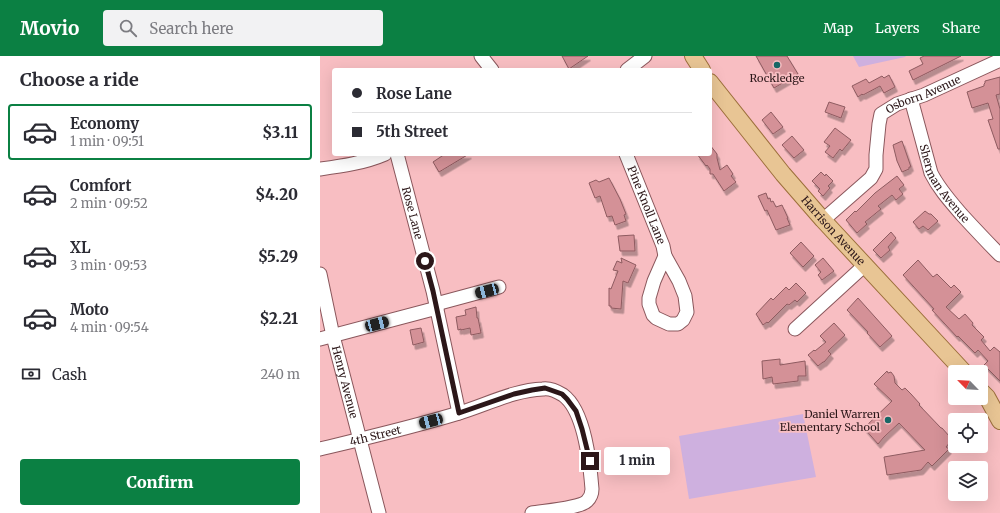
<!DOCTYPE html>
<html lang="en">
<head>
<meta charset="utf-8">
<style>
  body { margin:0; font-family:Merriweather,serif; background:#f2f2f3; color:#2b2b33; height:100vh; display:flex; flex-direction:column; font-size:15px; white-space:nowrap }
  * { box-sizing:border-box; margin:0 }
  p { font-size:13px; color:#7c7c81 }
  .icon { flex:none; width:22px; height:22px; fill:none; stroke:currentColor; stroke-width:2; stroke-linecap:round; stroke-linejoin:round }
  .map { position:relative; flex:1; overflow:hidden }
  .side { display:flex; flex-direction:column; background:#fff; width:320px }
  .side>* { flex:none }
  .banner { position:absolute; left:12px; top:12px; width:380px; height:88px; border-radius:4px; box-shadow:0 4px 16px #0002; display:grid; align-content:center; height:88px; padding:0 20px; background:#fff }
  .needle { width:26px; rotate:295deg }
  .controls { position:absolute; left:628px; top:309px; display:grid; gap:8px }
  .controls a { display:grid; place-items:center; width:40px; height:40px; border-radius:4px; background:#fff; box-shadow:0 4px 16px #0002; font-size:20px }
  .end { position:absolute; width:18px; height:18px; margin:-9px; border:5px solid #2c1719; background:#fff; box-shadow:0 0 0 2px #fff }
  .from { border-radius:50% }
  .bubble { position:absolute; height:28px; border-radius:4px; background:#fff; box-shadow:0 4px 16px #0002; font-size:13px; font-weight:800; line-height:28px; text-align:center }
  .car { position:absolute; width:12px; height:24px; margin:-12px -6px; border-radius:5px; box-shadow:0 0 3px 1px #0007; background:linear-gradient(#222 24%,#8ab4d8 0 40%,#222 0 76%,#8ab4d8 0 86%,#222 0) }
  .banner b { display:flex; align-items:center; gap:14px; height:38px; font-size:15px }
  .banner b+b { border-top:1px solid #e1e1e2 }
  .banner i { width:10px; height:10px; background:#2b2b33 }
  ul { padding:0; list-style:none }
  li { display:flex; align-items:center; gap:12px; height:56px; margin:0 8px 6px; padding:0 12px; border:2px solid transparent; border-radius:4px }
  li div { flex:1 }
  li b { display:block; font-size:15px }
  li em { font-style:normal; font-weight:800 }
  li.current { border-color:#0b8043 }
  li>.icon { width:36px; height:36px; stroke-width:1.5 }
  h2 { padding:0 20px; font-size:18px; line-height:48px }
  .pay { display:flex; align-items:center; gap:10px; height:44px; padding:0 20px; font-size:15px }
  .pay p { margin-inline-start:auto }
  .cta { display:flex; gap:8px; margin-top:auto; padding:8px 20px }
  .cta a { flex:1; height:46px; border-radius:4px; background:#0b8043; color:#fff; font-size:16px; font-weight:800; line-height:46px; text-align:center }
  header { display:flex; align-items:center; gap:24px; box-sizing:border-box; height:56px; padding:0 20px; background:#0b8043; color:#fff }
  header strong { font-size:19px }
  nav { display:flex; gap:22px; margin-inline-start:auto; font-size:14px }
  .search { width:280px; height:36px; background:#f2f2f3; display:flex; align-items:center; gap:10px; box-sizing:border-box; padding:0 14px; border-radius:4px; color:#7c7c81; font-size:15px }
  main { display:flex; flex:1; min-height:0 }
  .map>svg:first-child { display:block }
  .green { fill:#ceb0df }
  .building { fill:#d49197; stroke:#8e5b60; filter:url(#shadow) }
  .lines { fill:none; stroke-linecap:round; stroke-linejoin:round }
  .minor-casing { stroke:#8a575c; stroke-width:15 }
  .major-casing { stroke:#9c6f3b; stroke-width:18 }
  .minor { stroke:#fff; stroke-width:13 }
  .major { stroke:#e8c594; stroke-width:16 }
  .route { stroke:#2c1719; stroke-width:5 }
  .poi-dot { fill:#196766; stroke:#f8bec2; stroke-width:1.5 }
  .labels { text-anchor:middle; stroke-width:3.5; stroke-linejoin:round; paint-order:stroke }
  .poi-label { font-size:11px; fill:#2c1719; stroke:#f8bec2 }
  .street-label { font-size:11px; fill:#2c1719; stroke:#f8bec2 }
</style>
</head>
<body>
<header>
<strong>Movio</strong>
<div class="search"><svg class="icon" aria-label="search" viewBox="0 0 24 24"><circle cx="10" cy="10" r="6"/><path d="M15 15l6 6"/></svg>Search here</div>
<nav><a>Map</a><a>Layers</a><a>Share</a></nav>
</header>
<main>
<section class="side">
<h2>Choose a ride</h2>
<ul>
<li class="current"><svg class="icon" aria-label="car" viewBox="0 0 24 24"><path d="M5 17H2v-5l4-1 3-4h7l3 4 3 1v5h-3M9 17h6M6 11h13"/><circle cx="7" cy="17" r="2"/><circle cx="17" cy="17" r="2"/></svg><div><b>Economy</b><p>1 min · 09:51</p></div><em>$3.11</em></li>
<li><svg class="icon" aria-label="car" viewBox="0 0 24 24"><path d="M5 17H2v-5l4-1 3-4h7l3 4 3 1v5h-3M9 17h6M6 11h13"/><circle cx="7" cy="17" r="2"/><circle cx="17" cy="17" r="2"/></svg><div><b>Comfort</b><p>2 min · 09:52</p></div><em>$4.20</em></li>
<li><svg class="icon" aria-label="car" viewBox="0 0 24 24"><path d="M5 17H2v-5l4-1 3-4h7l3 4 3 1v5h-3M9 17h6M6 11h13"/><circle cx="7" cy="17" r="2"/><circle cx="17" cy="17" r="2"/></svg><div><b>XL</b><p>3 min · 09:53</p></div><em>$5.29</em></li>
<li><svg class="icon" aria-label="car" viewBox="0 0 24 24"><path d="M5 17H2v-5l4-1 3-4h7l3 4 3 1v5h-3M9 17h6M6 11h13"/><circle cx="7" cy="17" r="2"/><circle cx="17" cy="17" r="2"/></svg><div><b>Moto</b><p>4 min · 09:54</p></div><em>$2.21</em></li>
</ul>
<div class="pay"><svg class="icon" aria-label="cash" viewBox="0 0 24 24"><path d="M3 7h18v10H3z"/><circle cx="12" cy="12" r="2"/></svg>Cash<p>240 m</p></div>
<div class="cta"><a>Confirm</a></div>
</section>
<div class="map">
<svg width="680" height="457" viewBox="0 0 680 457">
  <defs>
    <filter id="shadow"><feDropShadow dx="2.5" dy="4.5" stdDeviation="0" flood-color="#0004"/></filter>
  </defs>
  <rect width="100%" height="100%" fill="#f8bec2"/>
  <!-- green -->
  <path class="green" d="M533 0H586L585 1 539 11Z
    M483 358 496 421 369 443 359 380Z"/>
  <!-- building -->
  <path class="building" d="M242 0H268L249 13Z
    M436 0H467L478 18 454 32Z
    M604 0H641L593 24 589 15 603 8 600 2Z
    M569 19 575 31 564 37 560 30 543 39 542 38 538 41 532 30 546 23 549 27 562 20 564 22Z
    M680 21V38L676 39 680 53V93H678L668 64 673 63 668 47 652 52 647 36 664 30V28L665 27V25Z
    M509 46 525 51 521 62 505 56Z
    M451 56 463 71 453 78 442 64Z
    M515 72 531 84 522 95 520 93 513 102 505 96 510 90 504 86Z
    M472 80 484 94 474 102 462 89Z
    M582 85 591 111H589V113L582 116 577 105 573 89Z
    M390 89 397 98V102L400 114 407 109 413 118 411 120 416 126 404 135 393 118H390V113L387 109 386 110 377 98H390Z
    M125 98H149L119 116 113 106Z
    M501 116 505 120 506 118 513 125 508 130 510 132 503 140 498 135 500 133 492 125Z
    M577 120 584 129 579 133 583 138 576 144 572 139 558 150 561 153 545 166 547 168 537 177 526 164 535 155 536 156 555 137Z
    M289 122 300 143 306 158 304 159 306 165 295 169 292 160 287 161 280 140 275 142 269 127 276 124 279 126Z
    M446 137 448 143 450 142 451 146 453 145 456 151 462 149 468 162H467L470 169 456 174 447 154 445 155 438 140Z
    M605 155 609 158H611L618 165 608 174 603 170 599 173 593 166Z
    M571 176 576 182 568 191 570 194 561 202 553 194Z
    M314 179 315 195H300L298 180Z
    M481 186 494 200 483 211 470 197Z
    M301 202 316 209 308 227 303 225 301 253 291 252V250H289V232L291 233 298 215 293 214 297 205 302 207Z
    M503 202 514 215 502 224 498 219 501 216 495 209Z
    M598 204 613 221 617 218 631 232 634 229 641 236 626 251 639 263 645 258 653 267 652 269 664 281 661 284 670 295 674 291 680 296V325L664 309 668 305 658 294 655 297 638 280 637 281 612 254 614 253 583 219Z
    M476 227 486 237 477 246 475 244 469 249 467 248 448 267 447 266 443 269 436 258 451 242 453 244 466 231 469 234Z
    M538 242 572 280 560 291 547 277 548 276 527 254Z
    M156 251 157 262H158L161 277 151 279 150 272 141 274V273L138 274 136 261 146 259 145 254Z
    M514 267 525 279 508 295 511 298 504 306H503L498 310 488 299 494 294 495 295 506 286 500 280Z
    M101 272 104 286 93 289 90 274Z
    M460 303V309L485 305 486 320H478V325L453 328 452 321 443 323 442 305Z
    M567 315 568 317 571 316 574 320 575 327 582 334 585 332 591 338 600 348 599 349 621 372H622L630 381 628 383 631 385 626 391 629 393 612 410 608 406 601 414 567 419 564 401 605 394 579 367 564 381 558 388 544 372 572 345 554 328Z"/>
  <g class="lines">
    <defs>
      <g id="minor">
        <path d="M161 0 172 14"/>
        <path d="M307 14 325 0"/>
        <path id="s1" d="M591 43 611 117C619 133 630 145 642 159 654 172 667 186 680 199"/>
        <path id="s2" d="M77 98 113 235 139 357"/>
        <path id="s3" d="M306 98 343 190 345 200"/>
        <path d="M0 113C22 110 44 107 65 98"/>
        <path id="s4" d="M503 164 551 122 556 113V99L559 68 561 58 577 48 604 39 678 5H680"/>
        <path d="M345 200 359 225 365 240 367 256 363 264 358 268H349L336 262 333 259 329 248V242L334 225Z"/>
        <path id="s5" d="M0 218 13 280 59 457"/>
        <path d="M116 248 179 231"/>
        <path d="M475 273 545 209"/>
        <path d="M0 283 117 252"/>
        <path id="s6" d="M0 393C46 382 93 371 139 357 166 349 194 334 223 333 229 332 238 336 243 339 265 355 270 408 272 433 272 437 270 442 267 445 260 452 223 455 212 457"/>
      </g>
      <g id="major">
        <path d="M373 0 382 14"/>
        <path id="s7" d="M390 26 463 118 503 164 644 316"/>
        <path d="M661 335 667 341 680 365"/>
      </g>
    </defs>
    <!-- minor casing -->
    <use href="#minor" class="minor-casing"/>
    <!-- major casing -->
    <use href="#major" class="major-casing"/>
    <!-- minor -->
    <use href="#minor" class="minor"/>
    <!-- major -->
    <use href="#major" class="major"/>
  </g>
  <g class="lines">
    <!-- route -->
    <path class="route" d="M105 205 113 235 139 357 194 338 212 334 225 332 242 338 247 343 256 355 262 373 270 405"/>
  </g>
  <!-- markers -->
  <g class="poi-dot">
    <circle cx="457" cy="9" r="4"/>
    <circle cx="568" cy="364" r="4"/>
  </g>
  <g class="labels">
    <!-- poi labels -->
    <g class="poi-label">
      <text x="457" y="26">Rockledge</text>
      <text x="560" y="362" text-anchor="end">Daniel Warren<tspan x="560" dy="13">Elementary School</tspan></text>
    </g>
    <!-- street labels -->
    <g class="street-label">
      <text dy="4" stroke="none"><textPath href="#s4" startOffset="176">Osborn Avenue</textPath></text>
      <text dy="4" stroke="none"><textPath href="#s1" startOffset="92">Sherman Avenue</textPath></text>
      <text dy="4" stroke="none"><textPath href="#s3" startOffset="55">Pine Knoll Lane</textPath></text>
      <text dy="4" stroke="none"><textPath href="#s2" startOffset="61">Rose Lane</textPath></text>
      <text dy="4" stroke="none"><textPath href="#s7" startOffset="193">Harrison Avenue</textPath></text>
      <text dy="4" stroke="none"><textPath href="#s5" startOffset="111">Henry Avenue</textPath></text>
      <text dy="4" stroke="none"><textPath href="#s6" startOffset="57">4th Street</textPath></text>
    </g>
  </g>
</svg>
<div class="controls">
<a><svg class="needle" viewBox="-14 -14 28 28"><path d="M0-13l5 13h-10z" fill="#e53935"/><path d="M0 13l5-13h-10z" fill="#7c7c81"/></svg></a>
<a><svg class="icon" aria-label="locate" viewBox="0 0 24 24"><circle cx="12" cy="12" r="6"/><path d="M12 2v4M12 18v4M2 12h4M18 12h4"/></svg></a>
<a><svg class="icon" aria-label="layers" viewBox="0 0 24 24"><path d="M12 4l9 5-9 5-9-5zM3 14l9 5 9-5"/></svg></a>
</div>
<i class="end from" style="left:105px;top:205px"></i>
<i class="end" style="left:270px;top:405px"></i>
<div class="bubble" style="left:284px;top:391px;width:66px">1 min</div>
<i class="car" style="left:167px;top:235px;rotate:255deg"></i>
<i class="car" style="left:57px;top:268px;rotate:75deg"></i>
<i class="car" style="left:111px;top:365px;rotate:255deg"></i>
<div class="banner">
<b><i class="from"></i>Rose Lane</b>
<b><i></i>5th Street</b>
</div>
</div>
</main>
</body>
</html>
